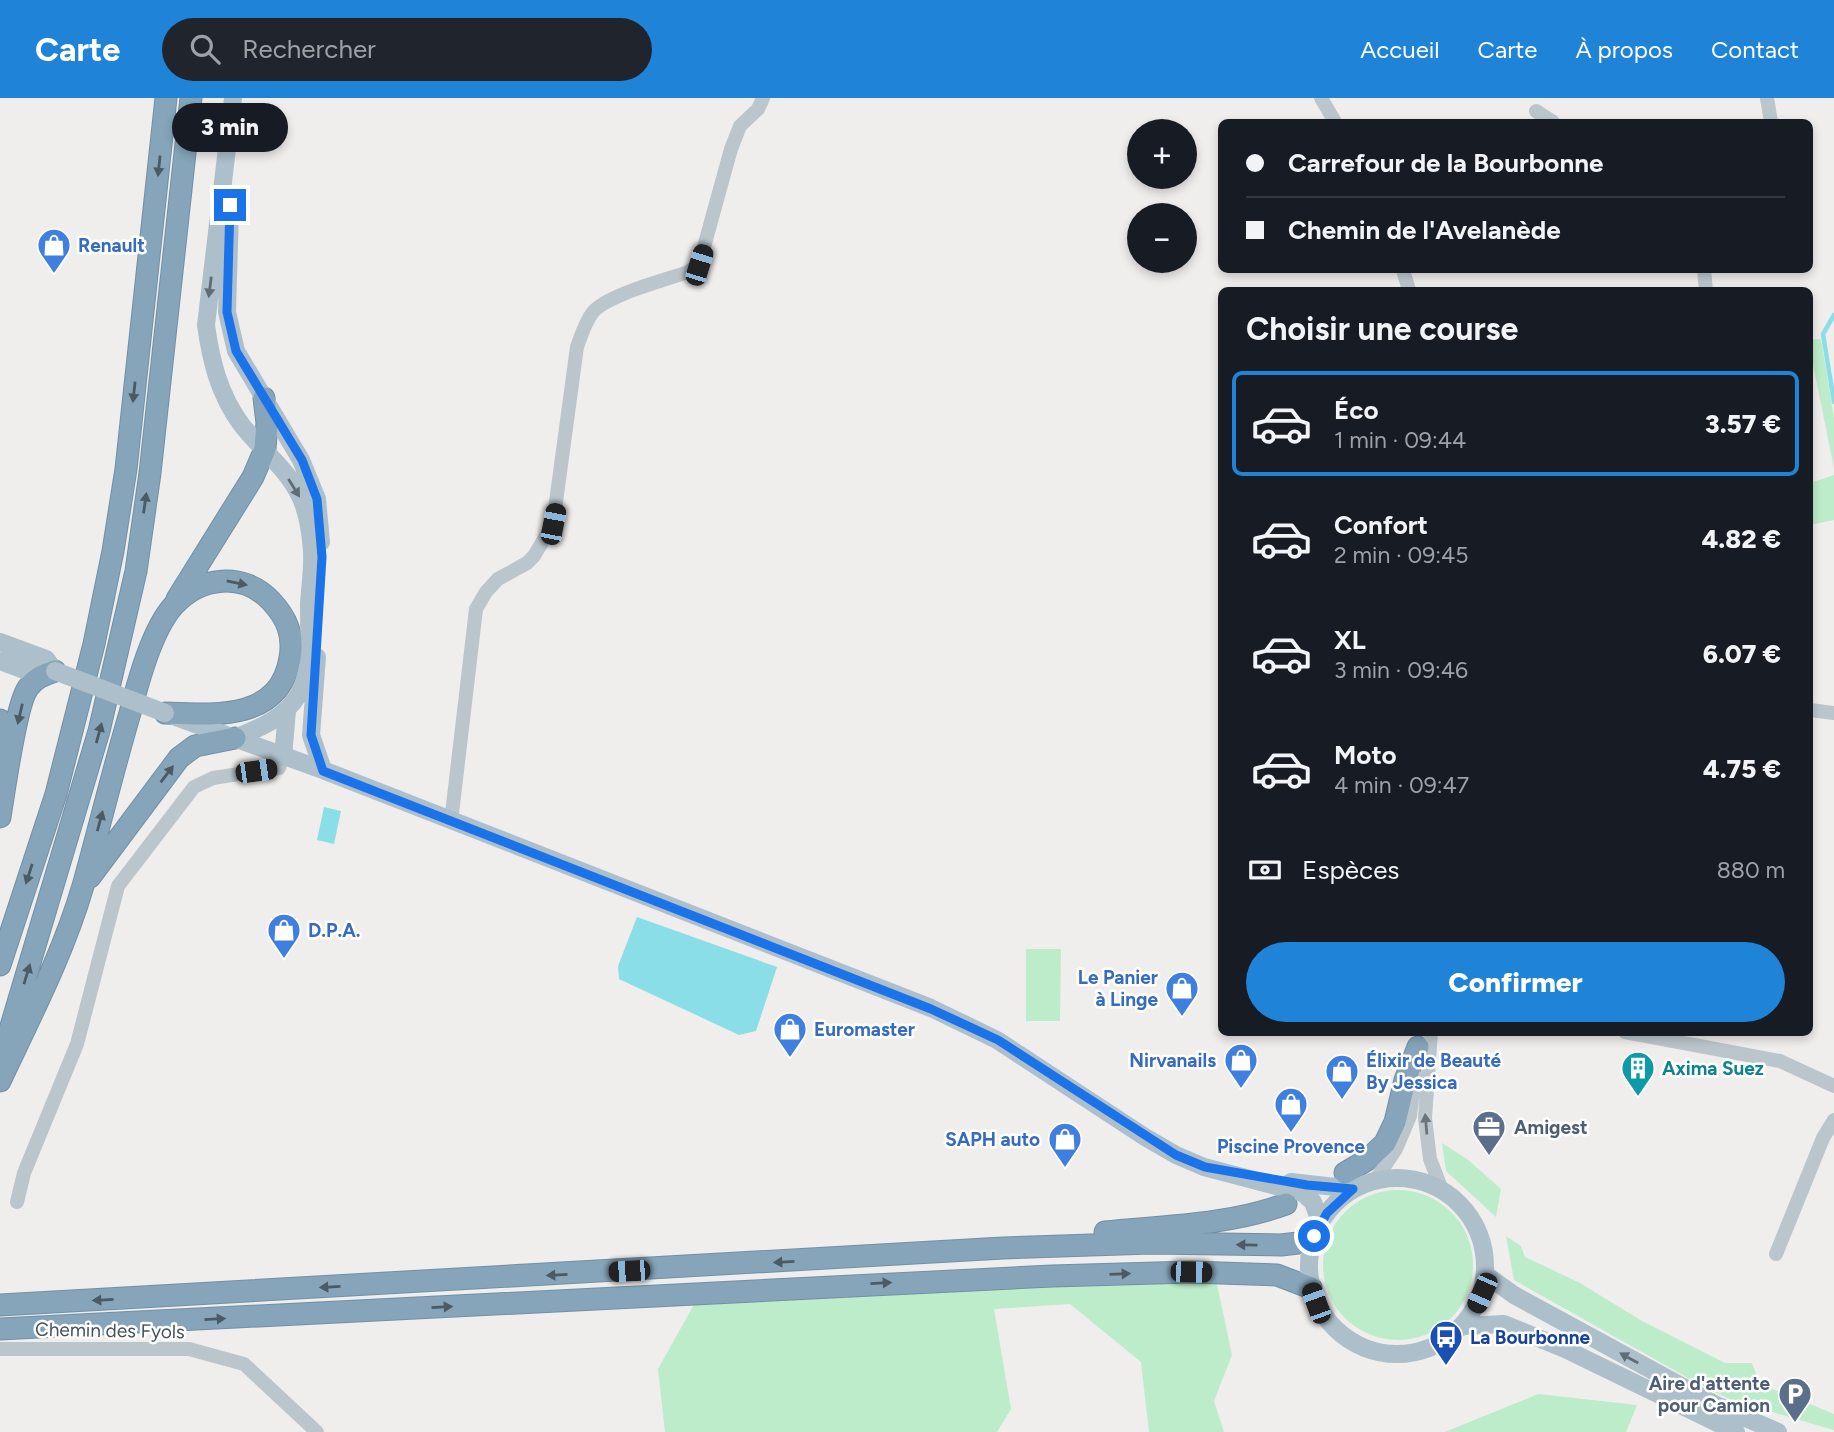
<!DOCTYPE html>
<html lang="fr">
<head>
<meta charset="utf-8">
<style>
  body { margin:0; font-family:Figtree,sans-serif; background:#20242c; color:#f1f3f6; height:100vh; display:flex; flex-direction:column; font-size:26px; white-space:nowrap }
  * { box-sizing:border-box; margin:0 }
  p { font-size:23px; color:#9ea1a6 }
  .icon { flex:none; width:38px; height:38px; fill:none; stroke:currentColor; stroke-width:2; stroke-linecap:round; stroke-linejoin:round }
  .map { position:relative; flex:1; overflow:hidden }
  .sheet { position:absolute; left:1218px; top:189px; width:595px; height:749px; display:flex; flex-direction:column; background:#171b24; border-radius:10px; box-shadow:0 4px 10px #0003 }
  .sheet>* { flex:none }
  .top-card { position:absolute; left:1218px; top:21px; width:595px; height:154px; border-radius:10px; box-shadow:0 4px 10px #0003; display:grid; align-content:center; height:154px; padding:0 28px; background:#171b24 }
  .controls { position:absolute; left:1127px; top:21px; display:grid; gap:14px }
  .controls a { display:grid; place-items:center; width:70px; height:70px; border-radius:50%; background:#171b24; box-shadow:0 4px 10px #0003; font-size:35px }
  .end { position:absolute; width:32px; height:32px; margin:-16px; border:9px solid #1a73e8; background:#fff; box-shadow:0 0 0 4px #fff }
  .from { border-radius:50% }
  .bubble { position:absolute; height:49px; border-radius:24px; background:#171b24; box-shadow:0 4px 10px #0003; font-size:23px; font-weight:800; line-height:49px; text-align:center }
  .car { position:absolute; width:21px; height:42px; margin:-21px -10px; border-radius:9px; box-shadow:0 0 5px 2px #0007; background:linear-gradient(#222 24%,#8ab4d8 0 40%,#222 0 76%,#8ab4d8 0 86%,#222 0) }
  .top-card b { display:flex; align-items:center; gap:24px; height:66px; font-size:26px }
  .top-card b+b { border-top:2px solid #363941 }
  .top-card i { width:18px; height:18px; background:#f1f3f6 }
  ul { padding:0; list-style:none }
  li { display:flex; align-items:center; gap:21px; height:105px; margin:0 14px 10px; padding:0 14px; border:4px solid transparent; border-radius:10px }
  li div { flex:1 }
  li b { display:block; font-size:26px }
  li em { font-style:normal; font-weight:800 }
  li.on { border-color:#1f83d7 }
  li>.icon { width:63px; height:63px; stroke-width:1.5 }
  h2 { padding:0 28px; font-size:32px; line-height:84px }
  .pay { display:flex; align-items:center; gap:18px; height:77px; padding:0 28px; font-size:26px }
  .pay p { margin-inline-start:auto }
  .cta { display:flex; gap:14px; margin-top:auto; padding:14px 28px }
  .cta a { flex:1; height:80px; border-radius:42px; background:#1f83d7; color:#fff; font-size:28px; font-weight:800; line-height:80px; text-align:center }
  header { display:flex; align-items:center; gap:42px; box-sizing:border-box; height:98px; padding:0 35px; background:#1f83d7; color:#fff }
  header strong { font-size:33px }
  nav { display:flex; gap:38px; margin-inline-start:auto; font-size:24px }
  .search { width:490px; height:63px; background:#20242c; display:flex; align-items:center; gap:18px; box-sizing:border-box; padding:0 24px; border-radius:38px; color:#9ea1a6; font-size:26px }
  .map>svg:first-child { display:block }
  .green { fill:#bcecca }
  .water { fill:#8adee8 }
  .lines { fill:none; stroke-linecap:round; stroke-linejoin:round }
  .stream { stroke:#8adee8; stroke-width:4.5 }
  .highway-casing { stroke:#7190a6; stroke-width:23 }
  .minor { stroke:#bbc6cc; stroke-width:14 }
  .major { stroke:#adbfcb; stroke-width:18 }
  .highway { stroke:#86a5ba; stroke-width:21 }
  .major-bridge { stroke:#adbfcb; stroke-width:18 }
  .oneway { fill:#4c5a63 }
  .oneway2 { fill:#606d76 }
  .oneway3 { fill:#69757c }
  .route { stroke:#1a73e8; stroke-width:9 }
  .labels { text-anchor:middle; stroke-width:5; stroke-linejoin:round; paint-order:stroke }
  .shop-label { font-size:19px; font-weight:bold; fill:#366cbe; stroke:#fff; text-anchor:start }
  .culture-label { font-size:19px; font-weight:bold; fill:#0d838f; stroke:#fff; text-anchor:start }
  .service-label { font-size:19px; font-weight:bold; fill:#4e5e75; stroke:#fff; text-anchor:start }
  .street-label { font-size:19px; fill:#465259; stroke:#fff }
  .transit-label { font-size:19px; font-weight:bold; fill:#164399; stroke:#fff; text-anchor:start }
</style>
</head>
<body>
<header>
<strong>Carte</strong>
<div class="search"><svg class="icon" aria-label="search" viewBox="0 0 24 24"><circle cx="10" cy="10" r="6"/><path d="M15 15l6 6"/></svg>Rechercher</div>
<nav><a>Accueil</a><a>Carte</a><a>À propos</a><a>Contact</a></nav>
</header>
<div class="map">
<svg width="1834" height="1334" viewBox="0 0 1834 1334">
  <rect width="100%" height="100%" fill="#f0eded"/>
  <!-- green -->
  <path class="green" d="M1821 241 1834 320V370L1810 252V242Z
    M1834 377V422L1810 427V385Z
    M1026 851H1061L1060 923H1026Z
    M1442 1045 1467 1061 1501 1091 1496 1119 1446 1073Z
    M1323 1167a75 75 0 1 1 150 0a75 75 0 1 1-150 0Z
    M1506 1138 1521 1148 1525 1159 1580 1185 1642 1223 1725 1265H1752L1760 1286 1834 1316V1332L1734 1303 1706 1290 1514 1182Z
    M1116 1186H1217L1232 1257 1214 1303 1224 1334H1149L1141 1264 1070 1206 994 1211 1011 1311 997 1334H665L658 1271 697 1201Z
    M1538 1296 1637 1307 1626 1334H1445Z"/>
  <!-- water -->
  <path class="water" d="M324 709 341 713 334 746 317 742Z
    M637 819 777 869 756 933 739 937 619 881 618 868Z"/>
  <g class="lines">
    <!-- stream -->
    <path class="stream" d="M1834 217 1823 236 1834 304"/>
    <defs>
      <path id="highway" d="M177 501 253 379 265 351 267 325 264 300
        M0 622 5 658
        M0 719C4 695 16 606 28 590 35 580 43 577 55 573
        M90 779 179 660 195 648 235 640
        M0 867 56 696 94 546 113 453 126 371 166 0
        M0 965 99 633 136 473 150 375 191 0
        M0 983C30 919 63 856 83 788 99 731 113 672 130 615 138 584 152 531 174 507 200 479 243 473 271 503 287 520 294 537 290 560 280 623 214 617 165 615
        M1345 1075 1367 1062 1385 1045 1395 1024 1405 982 1418 949
        M1105 1134C1165 1128 1229 1127 1286 1106
        M0 1207 1003 1150 1151 1145 1281 1147 1298 1145 1314 1138
        M0 1231 1052 1178 1191 1174 1277 1177 1311 1190"/>
    </defs>
    <!-- highway casing -->
    <use href="#highway" class="highway-casing"/>
    <!-- minor -->
    <path class="minor" d="M1321 0 1335 24
      M1767 0 1771 24
      M1536 13 1553 24
      M1403 172 1409 192
      M1704 172 1706 192
      M1810 612 1834 615
      M451 724 476 511 486 494 498 481 527 465 534 458 553 426 577 249C581 238 585 224 593 214 607 197 665 182 688 174L699 167 731 51 740 28 758 11 763 0
      M1431 934 1425 1020 1430 1061 1442 1092
      M1625 934 1780 963 1834 988
      M1375 1083 1396 1051 1410 1018 1415 978
      M17 1104 24 1075 77 946 118 788 194 689 213 680 279 670 283 659
      M1776 1156 1823 1040 1834 1022
      M0 1251H189L244 1266 317 1334"/>
    <!-- major -->
    <path class="major" d="M233 0 206 227C211 263 219 296 241 326 259 350 285 368 299 396 307 411 311 436 312 453 313 471 310 489 309 506 309 531 312 575 299 596 285 620 260 630 235 640
      M230 113 227 214 236 253 301 362 317 401 321 444
      M0 544 46 561 55 573 35 576 0 563
      M317 559 311 637 323 672
      M176 619 323 672 931 910 997 942 1145 1039 1176 1057 1204 1069 1303 1095 1313 1104 1320 1124
      M283 659 287 613
      M1309 1168a88 88 0 1 1 176 0a88 88 0 1 1-176 0Z
      M1291 1084 1353 1091
      M1486 1177 1514 1197 1716 1307 1778 1334
      M1463 1228 1504 1226 1565 1251 1736 1334"/>
    <!-- highway -->
    <use href="#highway" class="highway"/>
    <!-- major-bridge -->
    <path class="major-bridge" d="M55 573 165 615"/>
  </g>
  <!-- one-way arrows -->
  <defs><path id="oneway-solid" d="M-6-.8H1V-3.2L6.5 0L1 3.2V.8H-6Z" transform="scale(1.75)"/></defs>
  <g class="oneway">
    <use href="#oneway-solid" transform="translate(159 68) rotate(96)"/>
    <use href="#oneway-solid" transform="translate(134 294) rotate(96)"/>
    <use href="#oneway-solid" transform="translate(145 405) rotate(-82)"/>
    <use href="#oneway-solid" transform="translate(237 485) rotate(12)"/>
    <use href="#oneway-solid" transform="translate(20 616) rotate(103)"/>
    <use href="#oneway-solid" transform="translate(99 635) rotate(-75)"/>
    <use href="#oneway-solid" transform="translate(167 676) rotate(-53)"/>
    <use href="#oneway-solid" transform="translate(100 723) rotate(-75)"/>
    <use href="#oneway-solid" transform="translate(29 776) rotate(108)"/>
    <use href="#oneway-solid" transform="translate(27 876) rotate(-73)"/>
    <use href="#oneway-solid" transform="translate(1247 1147) rotate(-179)"/>
    <use href="#oneway-solid" transform="translate(784 1164) rotate(177)"/>
    <use href="#oneway-solid" transform="translate(1120 1176) rotate(-2)"/>
    <use href="#oneway-solid" transform="translate(557 1177) rotate(177)"/>
    <use href="#oneway-solid" transform="translate(881 1185) rotate(-3)"/>
    <use href="#oneway-solid" transform="translate(330 1189) rotate(177)"/>
    <use href="#oneway-solid" transform="translate(103 1202) rotate(177)"/>
    <use href="#oneway-solid" transform="translate(442 1209) rotate(-3)"/>
    <use href="#oneway-solid" transform="translate(215 1221) rotate(-3)"/>
  </g>
  <g class="oneway2">
    <use href="#oneway-solid" transform="translate(210 189) rotate(97)"/>
    <use href="#oneway-solid" transform="translate(294 390) rotate(58)"/>
    <use href="#oneway-solid" transform="translate(1629 1260) rotate(-151)"/>
  </g>
  <use class="oneway3" href="#oneway-solid" transform="translate(1426 1026) rotate(-95)"/>
  <g class="lines">
    <!-- route -->
    <path class="route" d="M230 107 227 214 236 253 302 362 317 401 322 459 311 637 323 673 931 911 998 942 1176 1057 1205 1069 1307 1087 1353 1091 1327 1115 1314 1138"/>
  </g>
  <!-- icons -->
  <defs>
    <symbol id="shop-pin" viewBox="-11 -11 22 30"><path d="M0 17L-7.5 6A9.5 9.5 0 1 1 7.5 6Z" fill="#3f7fe0" stroke="#fff"/><path d="M-5-2.5h2.3a2.7 3.5 0 0 1 5.4 0H5L5.5 6h-11ZM-1.5-2.5h3a1.5 2.3 0 0 0-3 0Z" fill="#fff"/></symbol>
    <symbol id="building-pin" viewBox="-11 -11 22 30"><path d="M0 17L-7.5 6A9.5 9.5 0 1 1 7.5 6Z" fill="#0f9aa8" stroke="#fff"/><path d="M-4-6H4V6H1V3H-1V6H-4ZM-2.5-4.3h1.7v1.8h-1.7ZM.8-4.3h1.7v1.8H.8ZM-2.5-1h1.7V.8h-1.7ZM.8-1h1.7V.8H.8Z" fill="#fff"/></symbol>
    <symbol id="office-pin" viewBox="-11 -11 22 30"><path d="M0 17L-7.5 6A9.5 9.5 0 1 1 7.5 6Z" fill="#5c6f8a" stroke="#fff"/><path d="M-6-3h4V-5.5h4V-3h4V5H-6ZM-1-4.5V-3h2v-1.5ZM-6 0V1H6V0Z" fill="#fff"/></symbol>
    <symbol id="bus-pin" viewBox="-11 -11 22 30"><path d="M0 17L-7.5 6A9.5 9.5 0 1 1 7.5 6Z" fill="#1a4fb4" stroke="#fff"/><path d="M-5-6H5V4H4V6H2V4H-2V6H-4V4H-5ZM-3.5-4V0h7V-4ZM-3.5 1.2v1.5H-2V1.2ZM2 1.2v1.5H3.5V1.2Z" fill="#fff"/></symbol>
    <symbol id="parking-pin" viewBox="-11 -11 22 30"><path d="M0 17L-7.5 6A9.5 9.5 0 1 1 7.5 6Z" fill="#5c6f8a" stroke="#fff"/><path d="M-3.5-5.5H1a3.5 3.5 0 0 1 0 7H-1V5.5H-3.5ZM-1-3.4V-.6H.8a1.4 1.4 0 0 0 0-2.8Z" fill="#fff"/></symbol>
  </defs>
  <g fill-rule="evenodd">
    <use href="#shop-pin" x="35" y="128" width="38" height="52"/>
    <use href="#shop-pin" x="265" y="813" width="38" height="52"/>
    <use href="#shop-pin" x="1163" y="871" width="38" height="52"/>
    <use href="#shop-pin" x="771" y="912" width="38" height="52"/>
    <use href="#shop-pin" x="1222" y="943" width="38" height="52"/>
    <use href="#building-pin" x="1619" y="951" width="38" height="52"/>
    <use href="#shop-pin" x="1323" y="954" width="38" height="52"/>
    <use href="#shop-pin" x="1272" y="987" width="38" height="52"/>
    <use href="#office-pin" x="1470" y="1010" width="38" height="52"/>
    <use href="#shop-pin" x="1046" y="1022" width="38" height="52"/>
    <use href="#bus-pin" x="1427" y="1220" width="38" height="52"/>
    <use href="#parking-pin" x="1776" y="1277" width="38" height="52"/>
  </g>
  <g class="labels">
    <!-- shop labels -->
    <g class="shop-label">
      <text x="78" y="154">Renault</text>
      <text x="308" y="839">D.P.A.</text>
      <text x="1158" y="886" text-anchor="end">Le Panier<tspan x="1158" dy="22">à Linge</tspan></text>
      <text x="814" y="938">Euromaster</text>
      <text x="1216" y="969" text-anchor="end">Nirvanails</text>
      <text x="1366" y="969">Élixir de Beauté<tspan x="1366" dy="22">By Jessica</tspan></text>
      <text x="1040" y="1048" text-anchor="end">SAPH auto</text>
      <text x="1291" y="1055" text-anchor="middle">Piscine Provence</text>
    </g>
    <!-- culture labels -->
    <g class="culture-label">
      <text x="1662" y="977">Axima Suez</text>
    </g>
    <!-- service labels -->
    <g class="service-label">
      <text x="1514" y="1036">Amigest</text>
      <text x="1770" y="1292" text-anchor="end">Aire d'attente<tspan x="1770" dy="22">pour Camion</tspan></text>
    </g>
    <!-- street labels -->
    <g class="street-label">
      <text transform="translate(110 1232) rotate(1)" y="7">Chemin des Fyols</text>
    </g>
    <!-- transit labels -->
    <g class="transit-label">
      <text x="1470" y="1246">La Bourbonne</text>
    </g>
  </g>
</svg>
<div class="controls">
<a>+</a>
<a>−</a>
</div>
<i class="end from" style="left:1314px;top:1138px"></i>
<i class="end" style="left:230px;top:107px"></i>
<div class="bubble" style="left:172px;top:5px;width:116px">3 min</div>
<i class="car" style="left:699px;top:167px;rotate:17deg"></i>
<i class="car" style="left:553px;top:426px;rotate:11deg"></i>
<i class="car" style="left:256px;top:673px;rotate:82deg"></i>
<i class="car" style="left:629px;top:1173px;rotate:267deg"></i>
<i class="car" style="left:1191px;top:1174px;rotate:91deg"></i>
<i class="car" style="left:1482px;top:1195px;rotate:204deg"></i>
<i class="car" style="left:1316px;top:1205px;rotate:340deg"></i>
<div class="top-card">
<b><i class="from"></i>Carrefour de la Bourbonne</b>
<b><i></i>Chemin de l'Avelanède</b>
</div>
<section class="sheet">
<h2>Choisir une course</h2>
<ul>
<li class="on"><svg class="icon" aria-label="car" viewBox="0 0 24 24"><path d="M5 17H2v-5l4-1 3-4h7l3 4 3 1v5h-3M9 17h6M6 11h13"/><circle cx="7" cy="17" r="2"/><circle cx="17" cy="17" r="2"/></svg><div><b>Éco</b><p>1 min · 09:44</p></div><em>3.57 €</em></li>
<li><svg class="icon" aria-label="car" viewBox="0 0 24 24"><path d="M5 17H2v-5l4-1 3-4h7l3 4 3 1v5h-3M9 17h6M6 11h13"/><circle cx="7" cy="17" r="2"/><circle cx="17" cy="17" r="2"/></svg><div><b>Confort</b><p>2 min · 09:45</p></div><em>4.82 €</em></li>
<li><svg class="icon" aria-label="car" viewBox="0 0 24 24"><path d="M5 17H2v-5l4-1 3-4h7l3 4 3 1v5h-3M9 17h6M6 11h13"/><circle cx="7" cy="17" r="2"/><circle cx="17" cy="17" r="2"/></svg><div><b>XL</b><p>3 min · 09:46</p></div><em>6.07 €</em></li>
<li><svg class="icon" aria-label="car" viewBox="0 0 24 24"><path d="M5 17H2v-5l4-1 3-4h7l3 4 3 1v5h-3M9 17h6M6 11h13"/><circle cx="7" cy="17" r="2"/><circle cx="17" cy="17" r="2"/></svg><div><b>Moto</b><p>4 min · 09:47</p></div><em>4.75 €</em></li>
</ul>
<div class="pay"><svg class="icon" aria-label="cash" viewBox="0 0 24 24"><path d="M3 7h18v10H3z"/><circle cx="12" cy="12" r="2"/></svg>Espèces<p>880 m</p></div>
<div class="cta"><a>Confirmer</a></div>
</section>
</div>
</body>
</html>
